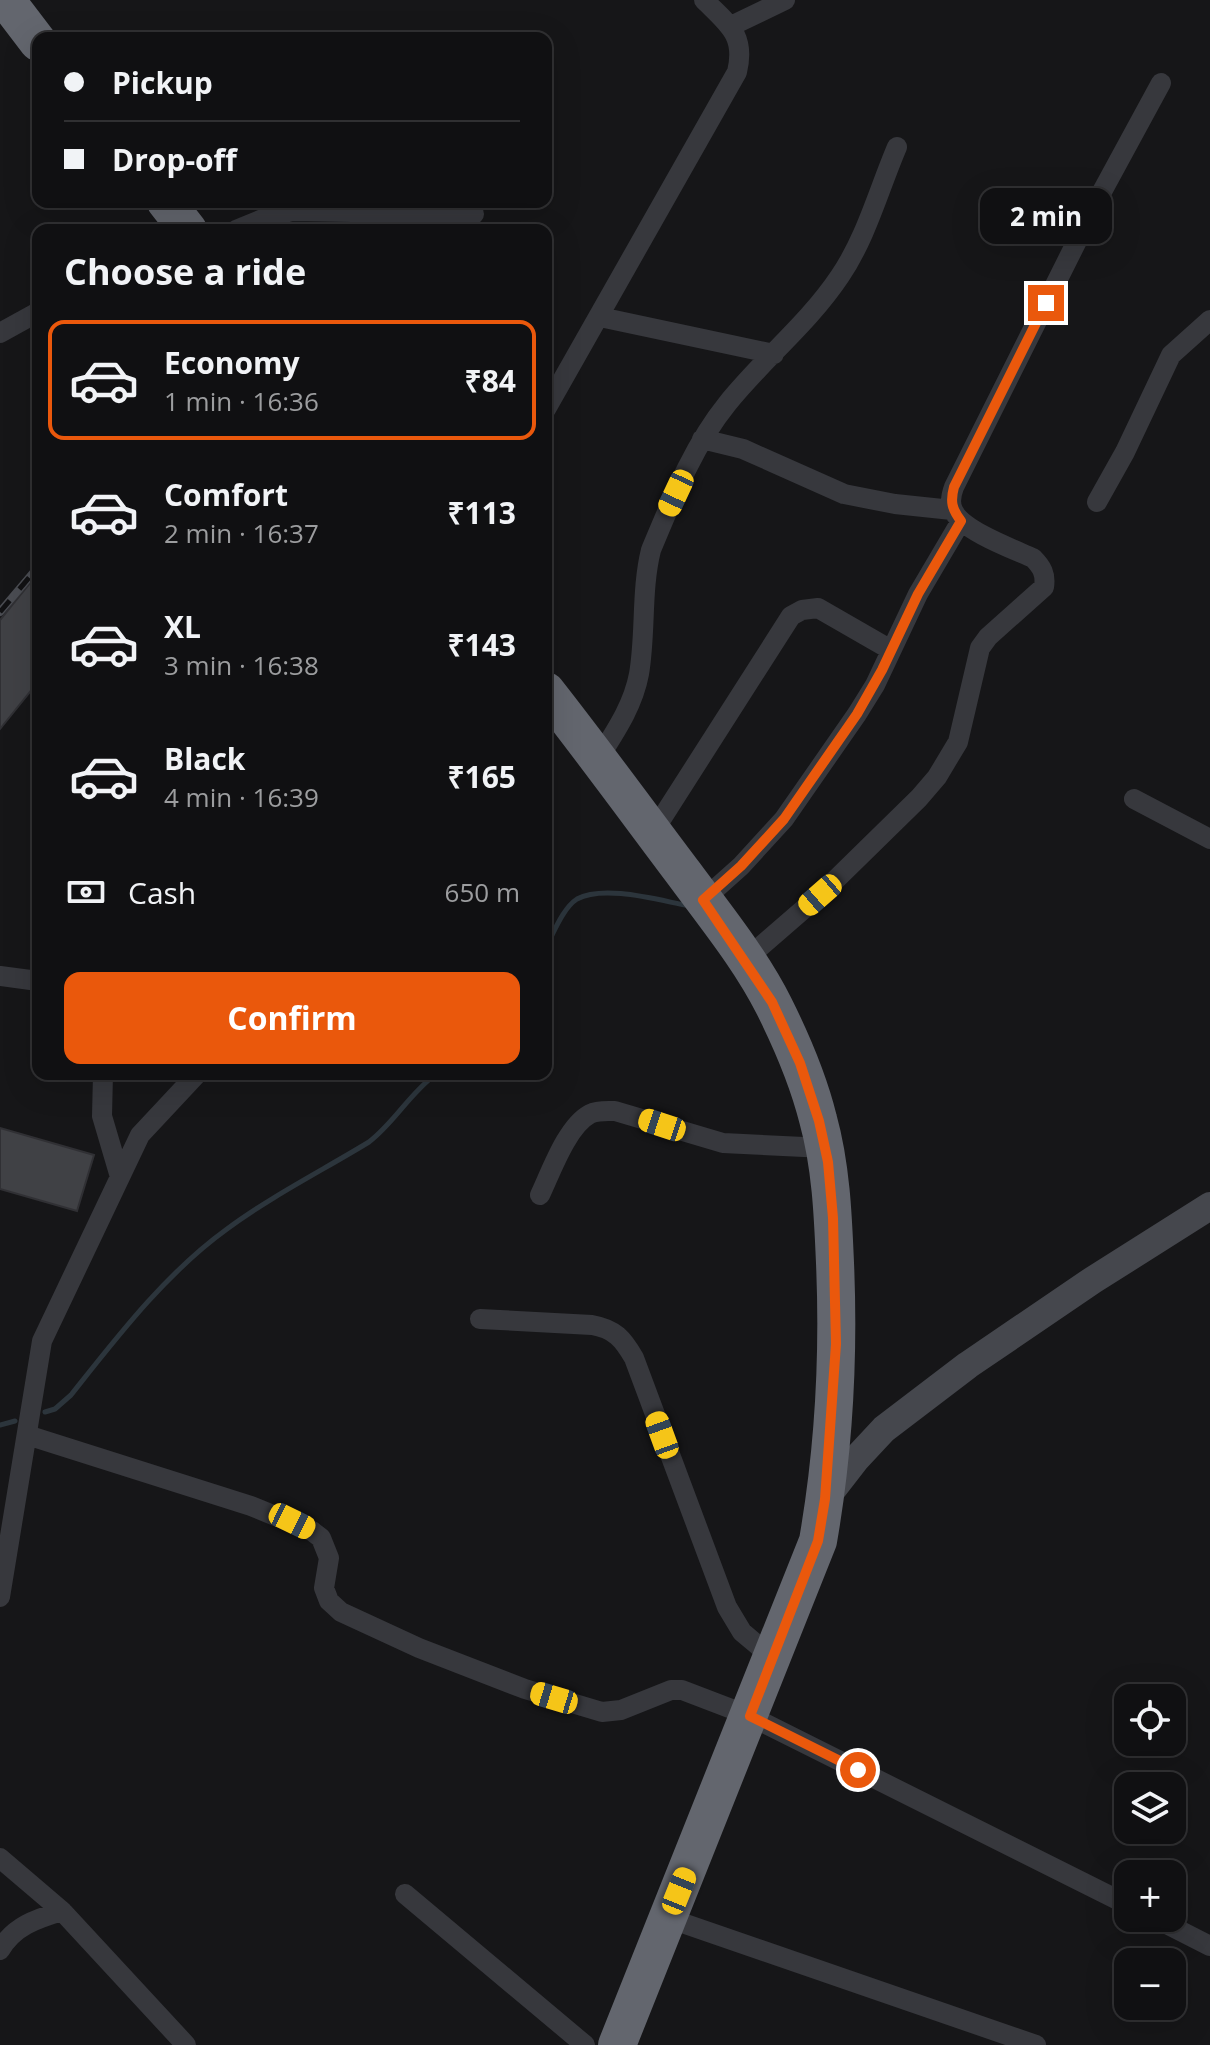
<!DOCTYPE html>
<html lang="en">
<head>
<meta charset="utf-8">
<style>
  body { margin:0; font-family:"Open Sans",sans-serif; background:#19191b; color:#f1f3f6; height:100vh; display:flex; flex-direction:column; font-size:30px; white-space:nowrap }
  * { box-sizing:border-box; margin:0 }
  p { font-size:26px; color:#9c9d9f }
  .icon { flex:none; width:44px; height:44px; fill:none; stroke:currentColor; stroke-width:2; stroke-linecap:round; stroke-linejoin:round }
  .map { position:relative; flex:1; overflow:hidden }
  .side { position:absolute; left:32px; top:224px; width:520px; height:856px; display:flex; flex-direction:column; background:#101012; border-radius:16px; box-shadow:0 8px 32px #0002,0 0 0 2px #303032 }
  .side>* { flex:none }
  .top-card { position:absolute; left:32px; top:32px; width:520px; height:176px; border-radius:16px; box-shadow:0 8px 32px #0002,0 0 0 2px #303032; display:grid; align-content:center; height:176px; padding:0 32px; background:#101012 }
  .fabs { position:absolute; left:1114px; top:1684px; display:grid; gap:16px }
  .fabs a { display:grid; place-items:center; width:72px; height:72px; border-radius:16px; background:#101012; box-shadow:0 8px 32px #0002,0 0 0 2px #303032; font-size:40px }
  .end { position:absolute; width:36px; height:36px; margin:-18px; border:10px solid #ea580c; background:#fff; box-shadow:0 0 0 4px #fff }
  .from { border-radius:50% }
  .bubble { position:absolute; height:56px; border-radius:16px; background:#101012; box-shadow:0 8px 32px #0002,0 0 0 2px #303032; font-size:26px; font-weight:700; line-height:56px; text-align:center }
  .car { position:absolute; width:24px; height:48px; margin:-24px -12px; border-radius:10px; box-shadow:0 0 6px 2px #0007; background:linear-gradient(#f5c518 24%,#345 0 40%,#f5c518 0 76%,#345 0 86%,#f5c518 0) }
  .top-card b { display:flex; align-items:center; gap:28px; height:76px; font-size:30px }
  .top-card b+b { border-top:2px solid #303032 }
  .top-card i { width:20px; height:20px; background:#f1f3f6 }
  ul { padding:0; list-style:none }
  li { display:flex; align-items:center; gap:24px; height:120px; margin:0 16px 12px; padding:0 16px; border:4px solid transparent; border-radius:16px }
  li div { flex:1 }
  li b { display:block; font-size:30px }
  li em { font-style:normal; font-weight:700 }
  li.selected { border-color:#ea580c }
  li>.icon { width:72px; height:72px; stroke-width:1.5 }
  h2 { padding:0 32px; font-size:36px; line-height:96px }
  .pay { display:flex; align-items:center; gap:20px; height:88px; padding:0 32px; font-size:30px }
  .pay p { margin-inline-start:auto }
  .primary-button { display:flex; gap:16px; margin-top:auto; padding:16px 32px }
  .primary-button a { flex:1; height:92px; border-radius:16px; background:#ea580c; color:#fff; font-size:32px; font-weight:700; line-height:92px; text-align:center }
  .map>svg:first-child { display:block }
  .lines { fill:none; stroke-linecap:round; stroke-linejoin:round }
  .stream { stroke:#2c353c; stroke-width:5 }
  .building { fill:#404145; stroke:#303034; stroke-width:2 }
  .street { stroke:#37383d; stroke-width:20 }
  .secondary { stroke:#45474d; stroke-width:28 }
  .highway { stroke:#63666e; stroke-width:38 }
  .rail-casing { stroke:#4a4c52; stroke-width:8 }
  .rail { stroke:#111113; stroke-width:5; stroke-dasharray:15; stroke-linecap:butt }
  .route { stroke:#ea580c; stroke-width:10 }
</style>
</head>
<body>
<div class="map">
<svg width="1210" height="2045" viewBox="0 0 1210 2045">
  <rect width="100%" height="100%" fill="#161618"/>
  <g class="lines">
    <!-- stream -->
    <path class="stream" d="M546 947C554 932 563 908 577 899 605 884 661 901 690 906
      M45 1412 55 1409 71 1395C117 1337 166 1273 227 1229 270 1197 323 1170 369 1142 395 1122 409 1094 436 1074
      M0 1425 15 1421"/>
  </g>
  <!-- building -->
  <path class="building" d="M38 573V682L0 729V620Z
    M0 1128 94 1155 77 1211 0 1189Z"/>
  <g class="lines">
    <!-- street -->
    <path class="street" d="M731 26 785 0
      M236 230 265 218 292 211 474 214
      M600 317 774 354
      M0 333 38 312
      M546 409 737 72C746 35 728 24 704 0
      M702 439 743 449 844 494 895 504 952 510
      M1097 502 1125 452 1171 355 1210 320
      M598 759C615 732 633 706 639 674 646 633 641 590 651 550 672 500 693 446 727 404 763 359 808 324 840 276 866 238 879 189 897 147
      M1134 799 1210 839
      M653 832 791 616 802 610 818 608 891 650
      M703 900 741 866 784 819 857 714 875 685 918 594 961 521
      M745 960 820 895 919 798 937 777 958 742 980 648 988 637 1044 587C1046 574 1042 567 1033 558 1013 549 964 531 954 512 949 504 951 495 954 487L1098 199 1161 83
      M0 976 38 981
      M103 1074 102 1116 120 1177
      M540 1195C551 1172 567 1126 590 1114 598 1110 607 1111 615 1111L723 1143 825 1148
      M480 1319 592 1325C615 1329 623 1339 634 1358L727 1607 742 1632 773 1658
      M27 1435 251 1506 312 1531 321 1538 329 1558 324 1588 329 1601 341 1612 419 1648 525 1689 602 1712 621 1710 671 1690H682L750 1716 1128 1905
      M0 1597 42 1341 140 1135 197 1074
      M0 1858 62 1911 186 2045
      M405 1894 585 2045
      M668 1918 1036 2045
      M1155 1918 1210 1946
      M0 1950C14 1926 36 1919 62 1911"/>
    <!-- secondary -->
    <path class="secondary" d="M825 1499 856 1459 884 1429 968 1365 1093 1280 1210 1206"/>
    <!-- highway -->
    <path class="highway" d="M6 0 38 42
      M166 202 188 230
      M546 691C594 752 639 814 685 875 716 917 751 960 774 1006 792 1042 808 1079 818 1119 831 1166 833 1215 835 1263 839 1356 834 1449 818 1541L617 2045"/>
    <defs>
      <path id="rail" d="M0 612 38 567"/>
    </defs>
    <!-- rail casing -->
    <use href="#rail" class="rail-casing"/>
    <!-- rail -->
    <use href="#rail" class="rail"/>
  </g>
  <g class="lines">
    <!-- route -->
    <path class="route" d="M858 1770 750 1716 818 1541 825 1499 836 1344 833 1218 828 1162 819 1121 800 1063 772 1002 703 900 741 866 784 819 857 714 882 670 918 594 961 521C952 509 950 502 954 487L1046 303"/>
  </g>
</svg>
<div class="fabs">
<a><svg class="icon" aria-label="locate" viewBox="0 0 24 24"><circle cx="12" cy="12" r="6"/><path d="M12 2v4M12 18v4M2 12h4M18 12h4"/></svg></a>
<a><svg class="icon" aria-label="layers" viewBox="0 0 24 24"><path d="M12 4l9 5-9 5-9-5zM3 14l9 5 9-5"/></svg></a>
<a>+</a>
<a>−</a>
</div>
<i class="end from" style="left:858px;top:1770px"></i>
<i class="end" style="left:1046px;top:303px"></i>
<div class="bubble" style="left:980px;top:188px;width:132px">2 min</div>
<i class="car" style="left:676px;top:493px;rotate:205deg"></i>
<i class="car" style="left:820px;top:895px;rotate:229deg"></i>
<i class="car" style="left:662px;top:1125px;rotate:288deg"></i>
<i class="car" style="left:662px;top:1435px;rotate:340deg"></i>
<i class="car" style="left:292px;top:1521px;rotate:116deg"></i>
<i class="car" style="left:554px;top:1698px;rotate:287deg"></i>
<i class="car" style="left:679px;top:1891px;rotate:22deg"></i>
<div class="top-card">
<b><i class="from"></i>Pickup</b>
<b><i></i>Drop-off</b>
</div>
<section class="side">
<h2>Choose a ride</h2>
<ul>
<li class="selected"><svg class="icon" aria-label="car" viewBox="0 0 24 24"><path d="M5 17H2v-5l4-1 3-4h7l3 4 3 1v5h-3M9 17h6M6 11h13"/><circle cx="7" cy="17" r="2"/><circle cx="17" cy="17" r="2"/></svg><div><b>Economy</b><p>1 min · 16:36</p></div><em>₹84</em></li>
<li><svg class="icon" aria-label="car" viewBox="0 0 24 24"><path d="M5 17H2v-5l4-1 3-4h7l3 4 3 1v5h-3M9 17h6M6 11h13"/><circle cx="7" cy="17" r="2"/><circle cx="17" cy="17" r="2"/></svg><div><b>Comfort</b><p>2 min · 16:37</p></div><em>₹113</em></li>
<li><svg class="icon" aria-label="car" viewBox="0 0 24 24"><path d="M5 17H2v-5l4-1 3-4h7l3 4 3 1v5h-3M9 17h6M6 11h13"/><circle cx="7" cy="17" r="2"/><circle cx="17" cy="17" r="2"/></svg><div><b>XL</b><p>3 min · 16:38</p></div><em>₹143</em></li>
<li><svg class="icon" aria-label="car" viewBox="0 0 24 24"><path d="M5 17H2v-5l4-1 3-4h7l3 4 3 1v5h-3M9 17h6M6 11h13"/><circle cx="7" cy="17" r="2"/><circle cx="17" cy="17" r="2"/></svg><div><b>Black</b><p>4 min · 16:39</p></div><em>₹165</em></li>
</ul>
<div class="pay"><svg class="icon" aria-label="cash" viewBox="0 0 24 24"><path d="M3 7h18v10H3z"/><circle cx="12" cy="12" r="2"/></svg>Cash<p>650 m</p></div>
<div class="primary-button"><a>Confirm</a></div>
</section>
</div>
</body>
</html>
